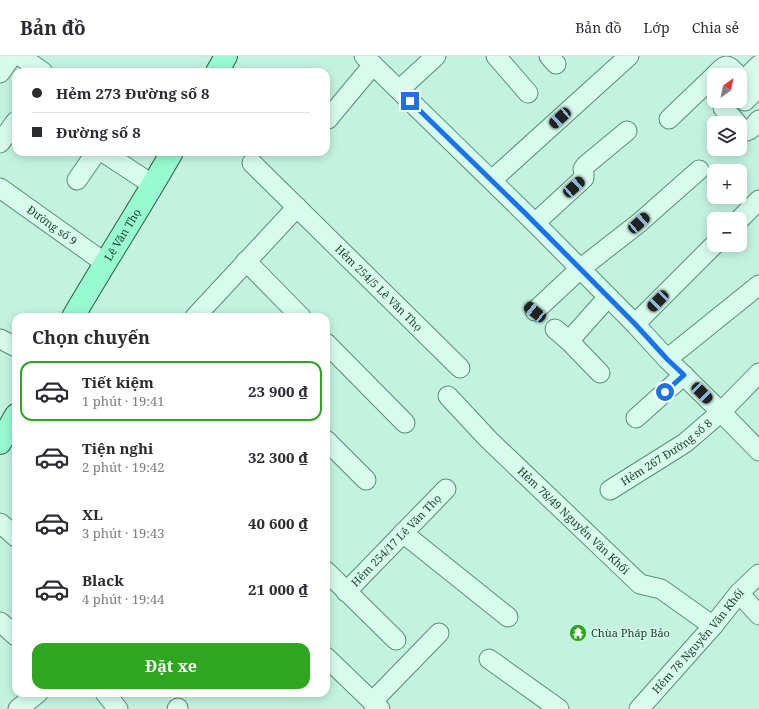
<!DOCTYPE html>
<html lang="vi">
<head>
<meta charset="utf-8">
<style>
  body { margin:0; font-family:"Noto Serif",serif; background:#f2f2f3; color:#2b2b33; height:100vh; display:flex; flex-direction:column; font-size:15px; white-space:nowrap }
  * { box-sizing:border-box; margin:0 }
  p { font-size:13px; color:#7c7c81 }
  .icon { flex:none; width:22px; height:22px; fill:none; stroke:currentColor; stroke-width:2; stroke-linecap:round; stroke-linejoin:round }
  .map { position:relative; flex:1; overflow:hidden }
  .details { position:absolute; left:12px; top:257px; width:318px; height:384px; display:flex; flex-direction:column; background:#fff; border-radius:12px; box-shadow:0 2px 10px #0003 }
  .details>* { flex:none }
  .hud { position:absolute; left:12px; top:12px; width:318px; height:88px; border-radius:12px; box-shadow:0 2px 10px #0003; display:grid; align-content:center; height:88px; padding:0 20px; background:#fff }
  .needle { width:26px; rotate:33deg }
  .controls { position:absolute; left:707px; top:12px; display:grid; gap:8px }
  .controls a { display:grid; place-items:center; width:40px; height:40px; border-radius:8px; background:#fff; box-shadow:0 2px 10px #0003; font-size:20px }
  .end { position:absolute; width:18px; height:18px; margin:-9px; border:5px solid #1a73e8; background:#fff; box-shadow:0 0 0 2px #fff }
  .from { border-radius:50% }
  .car { position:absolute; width:12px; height:24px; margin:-12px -6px; border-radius:5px; box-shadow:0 0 3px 1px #0007; background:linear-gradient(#222 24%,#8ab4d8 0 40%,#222 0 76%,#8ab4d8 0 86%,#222 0) }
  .hud b { display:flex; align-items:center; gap:14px; height:38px; font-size:15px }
  .hud b+b { border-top:1px solid #e1e1e2 }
  .hud i { width:10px; height:10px; background:#2b2b33 }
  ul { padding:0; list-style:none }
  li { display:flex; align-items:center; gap:12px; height:60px; margin:0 8px 6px; padding:0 12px; border:2px solid transparent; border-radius:12px }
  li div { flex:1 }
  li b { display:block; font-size:15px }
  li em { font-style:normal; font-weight:700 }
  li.current { border-color:#2ea620 }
  li>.icon { width:36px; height:36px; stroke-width:1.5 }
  h2 { padding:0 20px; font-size:18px; line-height:48px }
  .action { display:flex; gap:8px; margin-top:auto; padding:8px 20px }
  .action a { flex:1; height:46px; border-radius:12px; background:#2ea620; color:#fff; font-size:16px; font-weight:700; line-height:46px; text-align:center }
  header { display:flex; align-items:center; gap:24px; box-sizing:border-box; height:56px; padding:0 20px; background:#fff; border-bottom:1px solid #e1e1e2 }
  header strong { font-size:19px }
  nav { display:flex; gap:22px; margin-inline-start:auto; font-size:14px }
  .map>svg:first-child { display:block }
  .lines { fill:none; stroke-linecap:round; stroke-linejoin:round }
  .minor-casing { stroke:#579070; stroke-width:21 }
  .major-casing { stroke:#2c5d3e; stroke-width:24 }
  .minor { stroke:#d7fcee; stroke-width:19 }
  .major { stroke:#97fad1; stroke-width:22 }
  .route { stroke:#1a73e8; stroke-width:5 }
  .labels { text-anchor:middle; stroke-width:3; stroke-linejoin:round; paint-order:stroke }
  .street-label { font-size:11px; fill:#1d3e2a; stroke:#d3f9eb }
  .poi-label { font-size:11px; fill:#1d3e2a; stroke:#d3f9eb; text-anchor:start }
</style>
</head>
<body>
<header>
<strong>Bản đồ</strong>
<nav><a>Bản đồ</a><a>Lớp</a><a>Chia sẻ</a></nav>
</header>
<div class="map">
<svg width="759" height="653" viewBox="0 0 759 653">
  <rect width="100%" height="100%" fill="#c3f3e0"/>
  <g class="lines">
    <defs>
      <g id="minor">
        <path d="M20 0 43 16"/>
        <path d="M364 0 535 167 635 268 667 303 721 356 759 395"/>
        <path d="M496 0 528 37"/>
        <path d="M549 0 556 8"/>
        <path d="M0 17 12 0"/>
        <path d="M715 19C727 7 726 7 738 19"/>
        <path d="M740 21 742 24H744L759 9"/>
        <path d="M399 34 436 0"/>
        <path d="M745 45 759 31"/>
        <path d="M723 52 737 67"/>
        <path d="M326 63H328L373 9"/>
        <path d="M669 63 714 20"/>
        <path d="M740 71C741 72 743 75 745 75 750 76 756 67 759 64"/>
        <path d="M0 87 16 65"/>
        <path id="s1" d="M252 107 460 312"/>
        <path d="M77 124 95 98 101 96 106 98 153 129"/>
        <path d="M492 124 629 0"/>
        <path id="s2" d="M0 132 105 207"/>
        <path d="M740 163 759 144"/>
        <path d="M535 167 584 122V118L583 113 586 109 627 75"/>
        <path d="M246 205 301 261"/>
        <path d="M535 255 580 213 639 167 699 114"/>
        <path d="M195 261 297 151"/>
        <path d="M635 268 714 189"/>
        <path d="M555 273 569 285 600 317"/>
        <path d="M0 283 16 291"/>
        <path d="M569 285 608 241"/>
        <path d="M326 287 405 367"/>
        <path d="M667 303 759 229"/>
        <path id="s3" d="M448 340 489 384 640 528 661 533 713 570"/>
        <path d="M636 362 684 319"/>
        <path d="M326 384 366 424"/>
        <path id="s4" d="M610 434 685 387 721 356 759 317"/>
        <path d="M0 467 16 481"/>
        <path d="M403 477 508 561"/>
        <path d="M326 515 396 584"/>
        <path id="s5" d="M346 536 446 433"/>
        <path d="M739 537 759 559"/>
        <path d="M0 566 16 580"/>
        <path d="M326 601 380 653"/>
        <path d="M489 603 559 653"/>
        <path d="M105 637 118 653"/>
        <path d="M372 646 439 577"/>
        <path d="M18 653 38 637"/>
        <path d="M177 653 178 652"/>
        <path id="s6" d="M639 653 713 570 739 537 759 518"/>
      </g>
      <g id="major">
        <path d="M217 16 226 0"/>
        <path id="s7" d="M73 261C105 206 140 152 172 96"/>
        <path d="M0 387 16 359"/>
      </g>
    </defs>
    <!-- minor casing -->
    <use href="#minor" class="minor-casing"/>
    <!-- major casing -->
    <use href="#major" class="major-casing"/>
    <!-- minor -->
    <use href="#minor" class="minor"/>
    <!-- major -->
    <use href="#major" class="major"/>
  </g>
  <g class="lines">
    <!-- route -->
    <path class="route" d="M410 45 524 156 635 268 667 303 684 319 665 336"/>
  </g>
  <!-- icons -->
  <defs>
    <symbol id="temple-disc" viewBox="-11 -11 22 22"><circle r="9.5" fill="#2ea620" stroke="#d3f9eb"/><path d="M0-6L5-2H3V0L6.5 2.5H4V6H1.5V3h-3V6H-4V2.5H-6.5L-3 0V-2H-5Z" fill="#fff"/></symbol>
  </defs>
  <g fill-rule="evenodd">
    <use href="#temple-disc" x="568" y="567" width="20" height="20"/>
  </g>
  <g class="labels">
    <!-- street labels -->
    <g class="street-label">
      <text dy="4" stroke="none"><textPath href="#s2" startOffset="64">Đường số 9</textPath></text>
      <text dy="4" stroke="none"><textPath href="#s7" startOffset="96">Lê Văn Thọ</textPath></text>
      <text dy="4" stroke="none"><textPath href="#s1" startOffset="178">Hẻm 254/5 Lê Văn Thọ</textPath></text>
      <text dy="4" stroke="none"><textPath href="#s4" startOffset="68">Hẻm 267 Đường số 8</textPath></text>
      <text dy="4" stroke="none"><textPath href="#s3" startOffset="177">Hẻm 78/49 Nguyễn Văn Khối</textPath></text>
      <text dy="4" stroke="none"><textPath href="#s5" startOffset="72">Hẻm 254/17 Lê Văn Thọ</textPath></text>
      <text dy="4" stroke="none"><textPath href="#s6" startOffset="90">Hẻm 78 Nguyễn Văn Khối</textPath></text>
    </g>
    <!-- poi labels -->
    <g class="poi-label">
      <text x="591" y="581">Chùa Pháp Bảo</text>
    </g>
  </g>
</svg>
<div class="controls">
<a><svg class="needle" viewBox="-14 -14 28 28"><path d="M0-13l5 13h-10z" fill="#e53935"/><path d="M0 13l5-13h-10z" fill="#7c7c81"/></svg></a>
<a><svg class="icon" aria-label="layers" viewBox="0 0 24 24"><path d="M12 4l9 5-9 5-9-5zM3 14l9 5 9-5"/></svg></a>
<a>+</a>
<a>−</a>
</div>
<i class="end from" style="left:665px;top:336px"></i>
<i class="end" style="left:410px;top:45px"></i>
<i class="car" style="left:560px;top:62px;rotate:228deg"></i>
<i class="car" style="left:574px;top:131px;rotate:48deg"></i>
<i class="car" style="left:639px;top:167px;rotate:48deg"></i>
<i class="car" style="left:658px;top:245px;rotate:225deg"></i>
<i class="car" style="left:535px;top:256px;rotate:309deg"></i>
<i class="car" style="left:702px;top:337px;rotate:135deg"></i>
<div class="hud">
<b><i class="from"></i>Hẻm 273 Đường số 8</b>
<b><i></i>Đường số 8</b>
</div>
<section class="details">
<h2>Chọn chuyến</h2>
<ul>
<li class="current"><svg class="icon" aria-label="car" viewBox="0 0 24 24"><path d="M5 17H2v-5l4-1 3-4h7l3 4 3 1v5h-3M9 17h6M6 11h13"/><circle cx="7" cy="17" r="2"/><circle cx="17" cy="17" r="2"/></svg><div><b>Tiết kiệm</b><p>1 phút · 19:41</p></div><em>23 900 ₫</em></li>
<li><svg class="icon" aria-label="car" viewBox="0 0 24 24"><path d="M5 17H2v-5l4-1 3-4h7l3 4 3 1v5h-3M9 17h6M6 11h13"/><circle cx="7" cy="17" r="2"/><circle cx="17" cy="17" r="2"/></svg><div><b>Tiện nghi</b><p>2 phút · 19:42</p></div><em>32 300 ₫</em></li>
<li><svg class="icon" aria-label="car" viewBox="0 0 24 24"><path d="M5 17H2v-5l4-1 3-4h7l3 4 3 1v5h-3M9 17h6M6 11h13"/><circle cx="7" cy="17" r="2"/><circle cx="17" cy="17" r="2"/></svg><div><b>XL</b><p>3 phút · 19:43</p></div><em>40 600 ₫</em></li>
<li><svg class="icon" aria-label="car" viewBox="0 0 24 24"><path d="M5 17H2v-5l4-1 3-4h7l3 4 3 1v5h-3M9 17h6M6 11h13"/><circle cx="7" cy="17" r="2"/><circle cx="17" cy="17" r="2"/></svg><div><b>Black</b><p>4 phút · 19:44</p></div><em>21 000 ₫</em></li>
</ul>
<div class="action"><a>Đặt xe</a></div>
</section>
</div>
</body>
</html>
